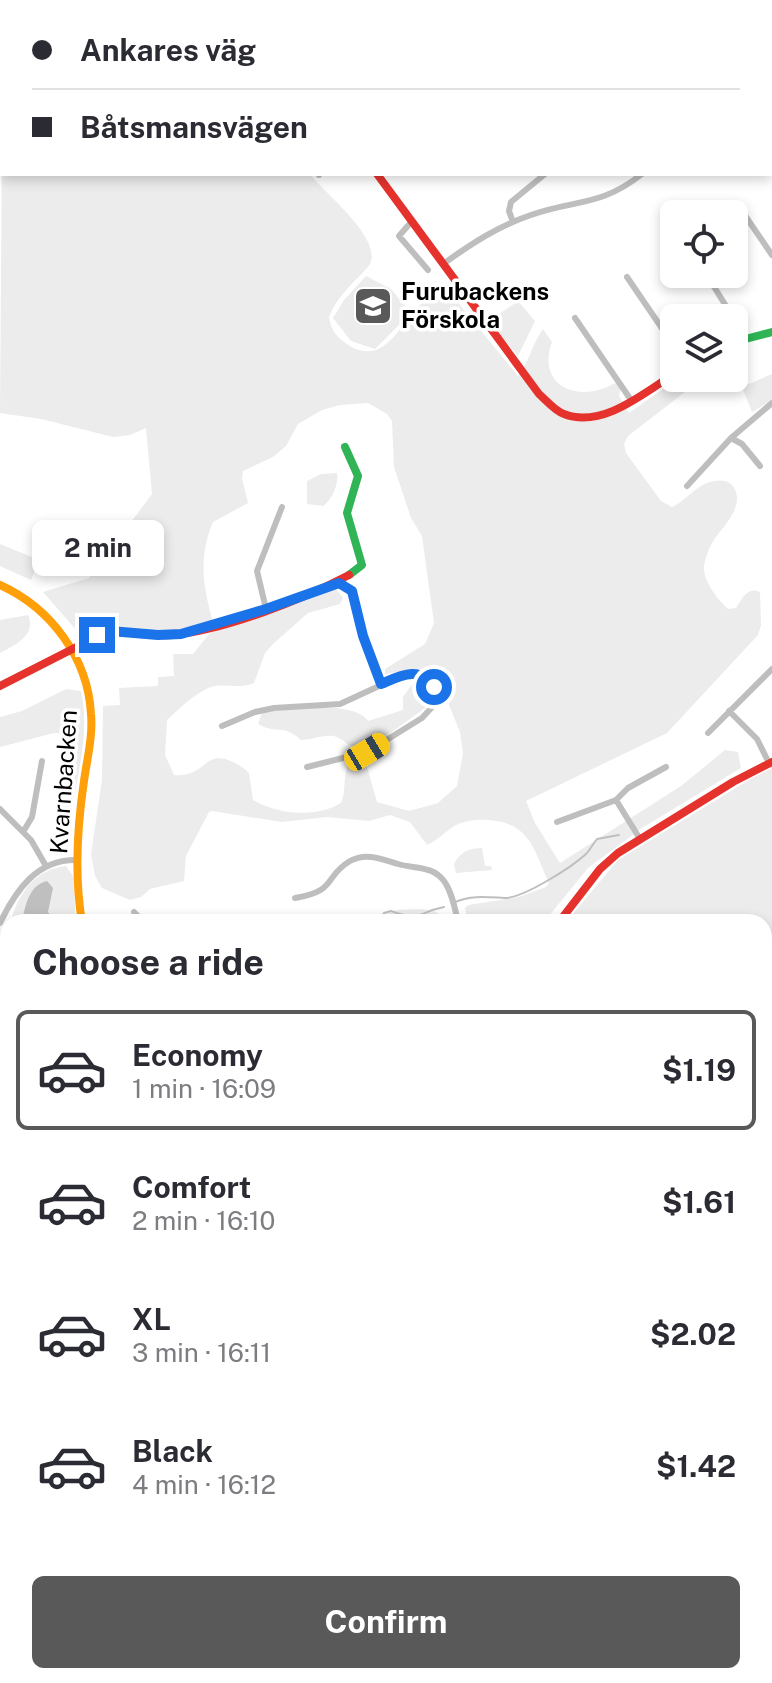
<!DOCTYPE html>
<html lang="en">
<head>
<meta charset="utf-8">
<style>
  body { margin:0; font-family:"Public Sans",sans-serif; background:#f7f7f7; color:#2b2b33; height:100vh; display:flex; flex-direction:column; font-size:30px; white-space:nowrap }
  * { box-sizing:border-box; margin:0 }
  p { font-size:26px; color:#7c7c81 }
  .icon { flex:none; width:44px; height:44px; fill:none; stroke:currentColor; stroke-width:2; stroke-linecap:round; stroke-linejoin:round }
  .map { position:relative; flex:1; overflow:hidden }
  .side { position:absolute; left:0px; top:914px; width:772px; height:770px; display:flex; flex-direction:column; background:#fff; border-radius:24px 24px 0 0; box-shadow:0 4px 12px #0003 }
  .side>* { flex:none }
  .hud { position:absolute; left:0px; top:0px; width:772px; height:176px; box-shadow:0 4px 12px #0003; display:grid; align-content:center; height:176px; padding:0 32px; background:#fff }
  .buttons { position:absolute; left:660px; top:200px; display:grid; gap:16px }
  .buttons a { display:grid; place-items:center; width:88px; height:88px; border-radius:12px; background:#fff; box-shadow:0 4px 12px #0003; font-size:40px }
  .end { position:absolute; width:36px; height:36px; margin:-18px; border:10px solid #1a73e8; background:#fff; box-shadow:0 0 0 4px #fff }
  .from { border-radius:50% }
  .bubble { position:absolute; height:56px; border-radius:12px; background:#fff; box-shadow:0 4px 12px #0003; font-size:26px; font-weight:700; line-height:56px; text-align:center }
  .car { position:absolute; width:24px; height:48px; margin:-24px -12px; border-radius:10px; box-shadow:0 0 6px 2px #0007; background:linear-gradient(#f5c518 24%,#345 0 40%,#f5c518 0 76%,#345 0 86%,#f5c518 0) }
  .hud b { display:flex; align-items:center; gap:28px; height:76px; font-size:30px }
  .hud b+b { border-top:2px solid #e1e1e2 }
  .hud i { width:20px; height:20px; background:#2b2b33 }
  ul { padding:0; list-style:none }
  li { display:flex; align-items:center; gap:24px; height:120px; margin:0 16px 12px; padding:0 16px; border:4px solid transparent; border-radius:12px }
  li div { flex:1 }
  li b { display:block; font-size:30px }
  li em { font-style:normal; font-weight:700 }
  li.active { border-color:#595959 }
  li>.icon { width:72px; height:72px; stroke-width:1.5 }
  h2 { padding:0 32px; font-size:36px; line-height:96px }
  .cta { display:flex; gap:16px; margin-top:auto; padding:16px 32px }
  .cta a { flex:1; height:92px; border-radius:12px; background:#595959; color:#fff; font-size:32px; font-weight:700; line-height:92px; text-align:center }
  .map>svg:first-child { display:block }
  .green { fill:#ececec }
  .water { fill:#bfbfbf }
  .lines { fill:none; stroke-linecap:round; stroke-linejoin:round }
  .stream { stroke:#bfbfbf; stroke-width:2 }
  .street { stroke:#bebebe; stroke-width:6 }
  .fast { stroke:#30b455; stroke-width:8 }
  .slow { stroke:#ff9f0a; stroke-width:8 }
  .jam { stroke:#e5322d; stroke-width:8 }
  .route { stroke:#1a73e8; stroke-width:10 }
  .labels { text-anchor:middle; stroke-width:7; stroke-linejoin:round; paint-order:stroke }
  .poi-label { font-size:24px; font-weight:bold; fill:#000; stroke:#fff; text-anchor:start }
  .street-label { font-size:24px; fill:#000; stroke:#fff }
</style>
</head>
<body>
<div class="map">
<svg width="772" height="1683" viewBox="0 0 772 1683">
  <rect width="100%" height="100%" fill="#fff"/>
  <!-- green -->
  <path class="green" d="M423 0H761L422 2Z
    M2 140V174H310C324 193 390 244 367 268 353 283 336 298 329 317 331 331 338 339 350 346 385 366 400 324 421 304 427 298 435 295 443 292L451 294 518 376C529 362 532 344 543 329L552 342C536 387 579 404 615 383L621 388 619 396 629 413 678 378H703L628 436 624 444 626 453 661 501 672 507C685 501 694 488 707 483 714 480 725 479 731 484 748 502 725 525 715 538 710 546 705 557 704 567 703 581 718 600 728 609L736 608C742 598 748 586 760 592L761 625 758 635 667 733 526 801 535 823 560 863 681 786 725 750 738 752 741 768 642 828 588 868 544 922H468L465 908 468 905 519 897 546 887 549 883C534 850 530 823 489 820 478 819 468 820 458 824 447 829 439 840 427 845L410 822 390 815 369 821 327 817 282 822 212 811 209 812 186 856 184 881 150 889 141 897 130 900 102 888 95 876 91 854 102 780 103 706 120 705 119 688 158 686V677L174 676 173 654H193L209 634 215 631 336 589 343 598 340 604 308 613 273 644 265 653 254 683C241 689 228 684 215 686 199 689 179 709 167 720L165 755 174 775C207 778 203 748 233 762 239 765 244 768 249 773L253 800C278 815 316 818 341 803 347 790 342 776 349 763L360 761 367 767 377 802 409 811 438 803 457 786 463 753 460 732 440 683 420 669 385 674V669L425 644 434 623 422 536 411 518 394 467 392 421 387 414 368 403 340 405 322 410 298 424 286 446 273 457 243 471 242 478 248 503 213 522C198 557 203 587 213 622 197 626 180 632 163 632 127 633 119 617 84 639L43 592 89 578 152 494 146 428 130 435 113 437 41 419 0 413Z
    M366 276 391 289 411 313 375 349 351 341 333 318 344 300Z
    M518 301 535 321 518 356 489 321Z
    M772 374V400L752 412 742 387Z
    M337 473C339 484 332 500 323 506L307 504V481L321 474Z
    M0 544 39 560 31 580 0 566Z
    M28 615C37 635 15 645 0 653V620Z
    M418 681 424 684 429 691 425 708 378 742 372 740 362 748C349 748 347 742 337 737 327 733 312 740 301 740 283 723 277 735 258 724L262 713C285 708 355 700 368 721L403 710V697L413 683Z
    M66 689 81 691C92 741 72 788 68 837L64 835 62 830 72 752 70 734 54 733 0 747V717L22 711Z
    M772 768V1683H0V1004L8 1028V1676H764V1286C772 1271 772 1260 764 1245V922H566L618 860 752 778Z
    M482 848 485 866H491L492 870 456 873 454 864C460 852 469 848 482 848Z
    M66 866 73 876 76 922H8V997C0 951 8 872 66 866Z
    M397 910C414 910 438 905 447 922H378L383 915Z"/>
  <!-- water -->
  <path class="water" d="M47 881 53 888 48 912 52 917 51 922H22C25 906 29 885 47 881Z"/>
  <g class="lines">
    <!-- stream -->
    <path class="stream" d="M455 902C472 895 486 897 504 898 522 899 572 867 586 854 590 850 593 844 597 839L619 835
      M380 922 384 913 391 911C423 923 414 913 444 907"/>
    <!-- street -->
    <path class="street" d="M231 0 232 2
      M8 2 9 0
      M275 2 278 0
      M0 15 2 12
      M770 28 772 27
      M770 100H772
      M319 175V174
      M742 211 772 255
      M412 221 399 236 428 270
      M513 222 509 211 511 202 545 174
      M443 264C471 244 498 226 531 215 577 199 600 207 642 174
      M706 274 746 338
      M627 277 674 346
      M575 318 631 400
      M731 438 742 444 760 466
      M687 486 731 438 772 403
      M339 583 352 591 363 636 381 684
      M266 609 257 571 282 507
      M729 711 757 739 769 763
      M222 726 255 712 274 708 340 704 403 675H421L431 682 436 694 435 704 422 718 367 752 307 767
      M708 733 772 669
      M616 800 640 839
      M0 809 31 840 46 866
      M557 822 616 800 628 788 666 767
      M23 832 32 817 42 761
      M295 898C338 891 323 877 350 861 366 852 382 859 398 864 414 869 432 865 444 881 452 892 455 909 458 922
      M134 912 139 917 149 922
      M0 923C16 890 37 859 77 860
      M0 989 8 1008
      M530 1676 534 1683"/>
    <!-- fast -->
    <path class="fast" d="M289 0 290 2
      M734 342 772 332
      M345 447 358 476 347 513 362 565 349 575"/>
    <!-- slow -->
    <path class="slow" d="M90 2 91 0
      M0 585C51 608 88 658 91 714 93 737 87 759 84 781 77 828 74 875 82 922"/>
    <!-- jam -->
    <path class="jam" d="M0 118 2 116
      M377 174 539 394C546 400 555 411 564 414 602 429 644 393 674 374
      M0 686 104 633C127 629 149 637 172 635 226 630 301 600 349 575
      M559 922 600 869 618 853 733 782 772 762"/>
  </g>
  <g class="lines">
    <!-- route -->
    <path class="route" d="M97 635 110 631 158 635 181 634 266 609 339 583 352 591 363 636 381 684C400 676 420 665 434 687"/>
  </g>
  <!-- icons -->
  <defs>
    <symbol id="school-square" viewBox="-11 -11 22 22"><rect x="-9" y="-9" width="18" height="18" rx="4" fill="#595959" stroke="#fff"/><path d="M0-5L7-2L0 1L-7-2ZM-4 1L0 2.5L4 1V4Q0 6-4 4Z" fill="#fff"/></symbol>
  </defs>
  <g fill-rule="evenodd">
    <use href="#school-square" x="351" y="284" width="44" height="44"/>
  </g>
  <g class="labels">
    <!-- poi labels -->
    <g class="poi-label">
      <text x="401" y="300">Furubackens<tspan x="401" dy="28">Förskola</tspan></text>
    </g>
    <!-- street labels -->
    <g class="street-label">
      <text transform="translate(64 782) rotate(-86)" y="8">Kvarnbacken</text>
    </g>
  </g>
</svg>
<div class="buttons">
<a><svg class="icon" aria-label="locate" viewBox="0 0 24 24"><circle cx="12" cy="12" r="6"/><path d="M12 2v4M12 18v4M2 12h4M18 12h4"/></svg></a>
<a><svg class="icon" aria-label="layers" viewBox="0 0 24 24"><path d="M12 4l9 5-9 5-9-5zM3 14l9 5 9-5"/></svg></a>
</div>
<i class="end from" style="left:434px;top:687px"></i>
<i class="end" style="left:97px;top:635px"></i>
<div class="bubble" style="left:32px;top:520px;width:132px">2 min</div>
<i class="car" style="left:367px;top:752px;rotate:59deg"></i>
<div class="hud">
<b><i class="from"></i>Ankares väg</b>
<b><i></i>Båtsmansvägen</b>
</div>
<section class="side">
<h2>Choose a ride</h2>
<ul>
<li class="active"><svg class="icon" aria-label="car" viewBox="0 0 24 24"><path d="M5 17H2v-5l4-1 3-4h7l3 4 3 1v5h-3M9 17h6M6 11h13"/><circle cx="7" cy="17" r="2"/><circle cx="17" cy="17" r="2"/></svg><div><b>Economy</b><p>1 min · 16:09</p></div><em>$1.19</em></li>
<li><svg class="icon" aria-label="car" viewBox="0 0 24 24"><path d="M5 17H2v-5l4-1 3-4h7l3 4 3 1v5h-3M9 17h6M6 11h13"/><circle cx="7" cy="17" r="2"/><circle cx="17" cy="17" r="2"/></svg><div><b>Comfort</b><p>2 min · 16:10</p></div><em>$1.61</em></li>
<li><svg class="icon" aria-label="car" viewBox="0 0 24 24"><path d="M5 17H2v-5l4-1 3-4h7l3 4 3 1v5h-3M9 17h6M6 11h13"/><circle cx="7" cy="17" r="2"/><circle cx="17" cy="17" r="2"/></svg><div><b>XL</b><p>3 min · 16:11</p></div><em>$2.02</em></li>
<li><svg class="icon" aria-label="car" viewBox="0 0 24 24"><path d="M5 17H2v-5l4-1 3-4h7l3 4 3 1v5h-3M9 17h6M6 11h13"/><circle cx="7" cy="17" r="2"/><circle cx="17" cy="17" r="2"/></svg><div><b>Black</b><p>4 min · 16:12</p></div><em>$1.42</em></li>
</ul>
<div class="cta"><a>Confirm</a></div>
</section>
</div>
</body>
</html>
